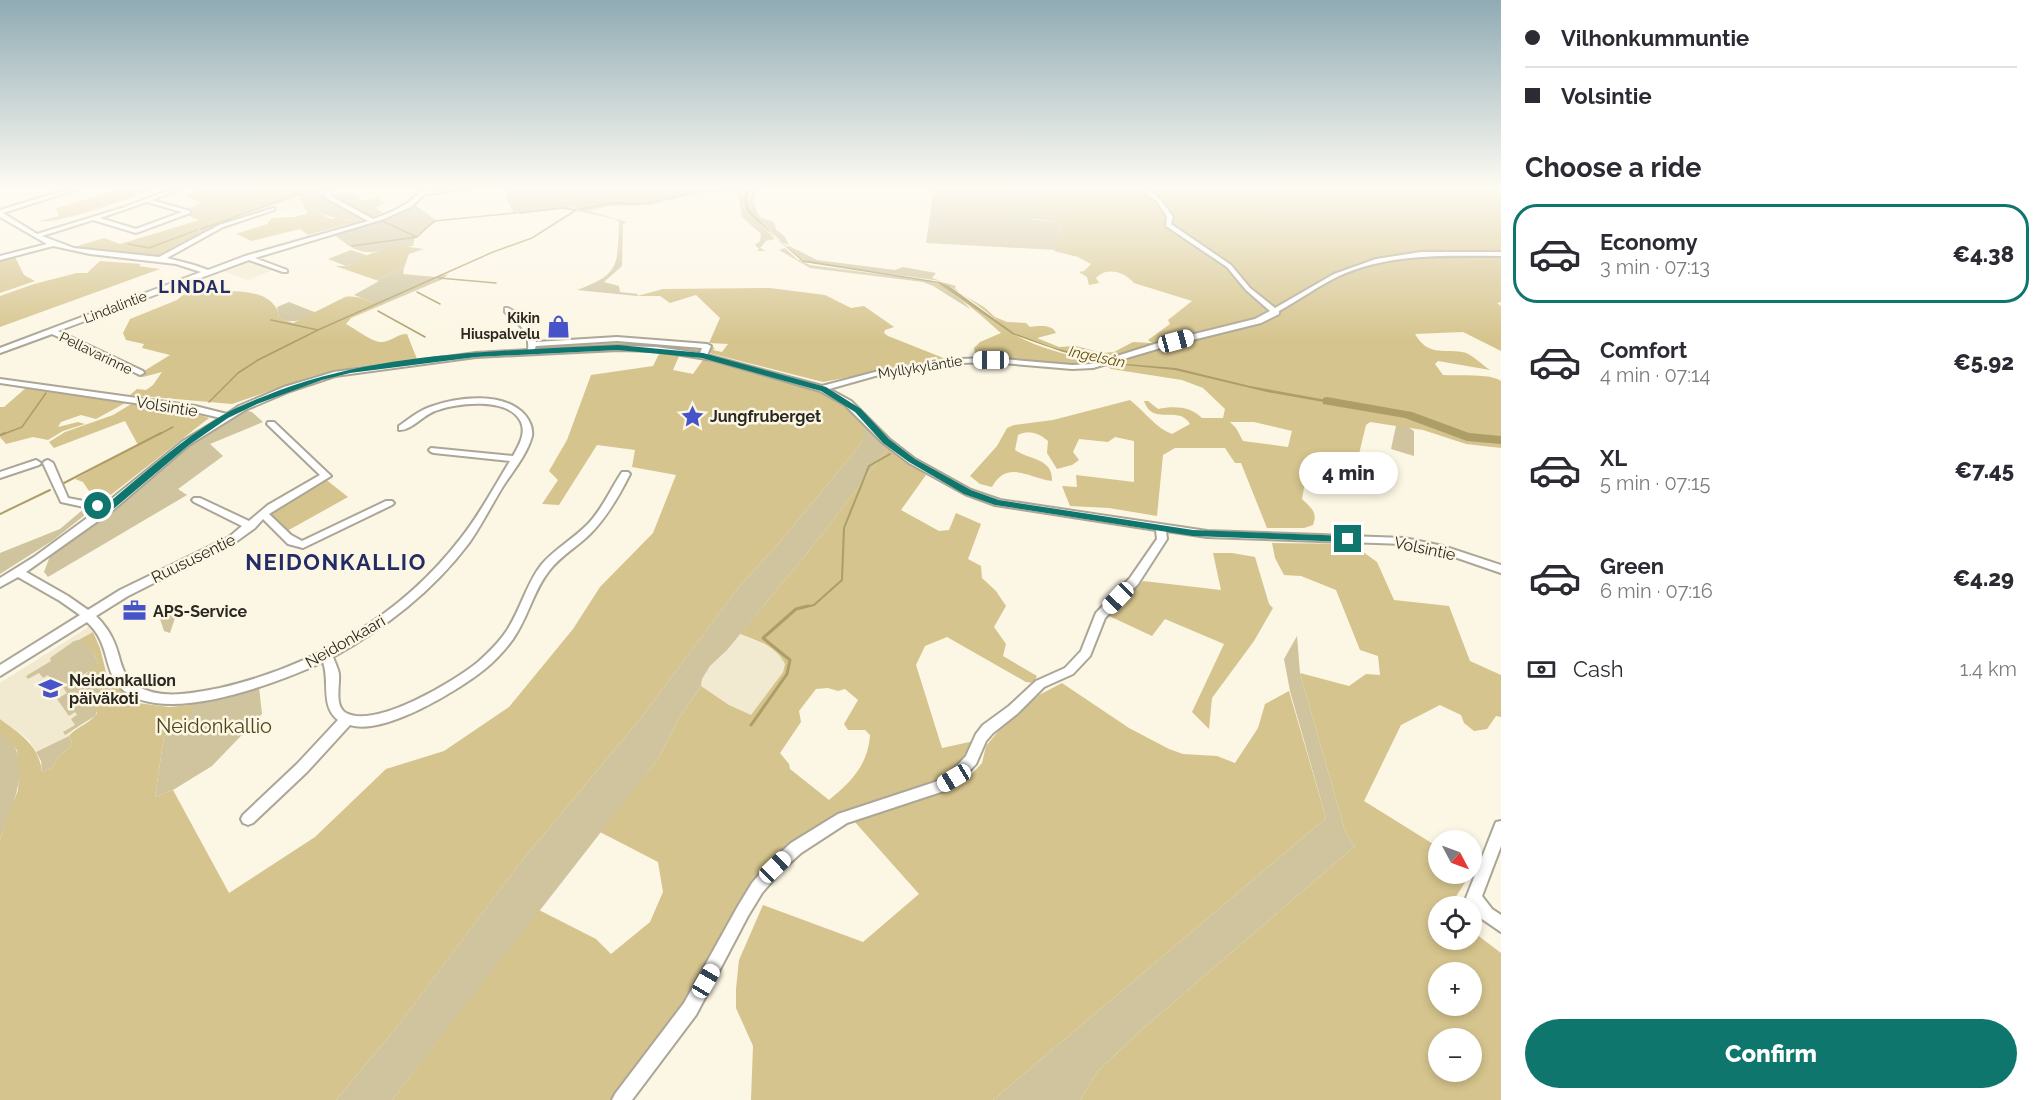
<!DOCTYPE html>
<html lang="en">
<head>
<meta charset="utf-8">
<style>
  body { margin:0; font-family:Raleway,sans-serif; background:#f7f7f7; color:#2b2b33; height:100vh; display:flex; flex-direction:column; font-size:22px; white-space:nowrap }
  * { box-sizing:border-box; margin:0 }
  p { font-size:20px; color:#7c7c81 }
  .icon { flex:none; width:33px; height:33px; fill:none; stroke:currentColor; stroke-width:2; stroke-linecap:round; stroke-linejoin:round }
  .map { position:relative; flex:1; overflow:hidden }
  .details { display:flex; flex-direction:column; background:#fff; width:540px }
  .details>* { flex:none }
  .guide { display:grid; align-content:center; height:132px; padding:0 24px; background:#fff }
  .needle { width:39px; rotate:131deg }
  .buttons { position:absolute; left:1428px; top:830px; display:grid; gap:12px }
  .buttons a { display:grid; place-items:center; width:54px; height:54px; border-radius:50%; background:#fff; box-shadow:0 3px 9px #0003; font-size:30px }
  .end { position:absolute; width:27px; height:27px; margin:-14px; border:8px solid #0f766e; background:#fff; box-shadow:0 0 0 3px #fff }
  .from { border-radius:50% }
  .bubble { position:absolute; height:42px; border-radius:21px; background:#fff; box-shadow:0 3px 9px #0003; font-size:20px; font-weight:800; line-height:42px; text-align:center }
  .car { position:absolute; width:18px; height:36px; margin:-18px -9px; border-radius:8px; box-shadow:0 0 4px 2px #0007; background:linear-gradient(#fff 24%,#345 0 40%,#fff 0 76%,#345 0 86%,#fff 0) }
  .guide b { display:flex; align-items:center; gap:21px; height:57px; font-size:22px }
  .guide b+b { border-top:2px solid #e1e1e2 }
  .guide i { width:15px; height:15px; background:#2b2b33 }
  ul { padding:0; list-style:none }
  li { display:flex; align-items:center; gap:18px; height:99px; margin:0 12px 9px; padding:0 12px; border:3px solid transparent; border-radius:24px }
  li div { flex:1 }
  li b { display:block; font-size:22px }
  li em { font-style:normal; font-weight:800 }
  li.current { border-color:#0f766e }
  li>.icon { width:54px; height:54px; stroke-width:1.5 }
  h2 { padding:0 24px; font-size:27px; line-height:72px }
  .pay { display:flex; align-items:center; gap:15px; height:66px; padding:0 24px; font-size:22px }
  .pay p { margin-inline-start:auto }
  .button { display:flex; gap:12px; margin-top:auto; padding:12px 24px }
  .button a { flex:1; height:69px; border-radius:36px; background:#0f766e; color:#fff; font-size:24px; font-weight:800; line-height:69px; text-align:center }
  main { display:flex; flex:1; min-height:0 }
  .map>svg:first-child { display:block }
  .built { fill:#f2ead0 }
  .green { fill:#cfc49e }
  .forest { fill:#d5c48d; fill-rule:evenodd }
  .water { fill:#ad9d67 }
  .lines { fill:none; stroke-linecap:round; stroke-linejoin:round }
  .stream-far2 { stroke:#ad9d67; stroke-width:1.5 }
  .stream-far1 { stroke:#ad9d67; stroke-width:2 }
  .stream { stroke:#ad9d67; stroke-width:3 }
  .river { fill:#ad9d67; fill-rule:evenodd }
  .minor-casing { stroke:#aba695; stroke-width:4 }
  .minor { fill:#fff; fill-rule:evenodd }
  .route { fill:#0f766e }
  .labels { text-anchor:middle; stroke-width:5; stroke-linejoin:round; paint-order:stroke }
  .far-street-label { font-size:14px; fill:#2a2821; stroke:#fcf6e4 }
  .far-poi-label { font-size:14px; font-weight:bold; fill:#2a2821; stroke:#fcf6e4; text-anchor:end }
  .far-water-label { font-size:15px; font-style:italic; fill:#62500d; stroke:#fcf6e4 }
  .street-label { font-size:16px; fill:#2a2821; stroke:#fcf6e4 }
  .poi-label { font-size:16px; font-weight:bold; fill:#2a2821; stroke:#fcf6e4; text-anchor:start }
  .far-district-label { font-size:18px; font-weight:bold; letter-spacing:1.5px; fill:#242c65; stroke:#fcf6e4 }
  .near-park-label { font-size:20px; fill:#504419; stroke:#fcf6e4 }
  .district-label { font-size:22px; font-weight:bold; letter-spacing:1.5px; fill:#242c65; stroke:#fcf6e4 }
</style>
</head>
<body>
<main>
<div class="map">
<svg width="1501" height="1100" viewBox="0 0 1501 1100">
  <rect width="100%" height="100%" fill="#fcf6e4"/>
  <!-- built -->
  <path class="built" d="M298 196 304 208 260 213 254 211Z
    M248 261 273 270 248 280 223 271Z
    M90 626 93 632 81 638 102 687 69 736 36 752 29 740 0 719V683Z
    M740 634 772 648 779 652 785 664 783 671 751 716 729 705 701 686 702 679 710 666Z"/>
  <!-- green -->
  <path class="green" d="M299 187H332L330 190 336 195 346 192 364 201 377 198 385 203 376 208 383 213C358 222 339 222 316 211L308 214 298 196 301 195 298 193Z
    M506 187H742L746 210 775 239 766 241 760 248 766 251H757L759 249 755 245 760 241 761 234 742 217 738 196 734 191 698 193 650 205 608 206 589 211 627 222 623 224 622 266 604 282 619 286 620 292 638 294 637 296 577 290C621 274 617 265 619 222L615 219 577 211 575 207 514 214 505 195H508Z
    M758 187H765L758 189C751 199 755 207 760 217L774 222 776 229 785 237 789 245 783 243 754 216 749 209 747 201 750 199 752 190Z
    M934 187H1057V193L1037 197 1033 204 1054 218 1029 219 1057 222 1061 227 1056 250 926 243Z
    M414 204 437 221 415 237 413 246C393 247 373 257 355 249 345 245 341 237 330 234L378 220Z
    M789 246 817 260 895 270 903 267 936 273 932 278 941 281 812 263 800 258 787 247Z
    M785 248 797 259 810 265 932 281 933 286C944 287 963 299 970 309L933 286 923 282 810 268 779 250Z
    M351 250 369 256 346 266 328 259Z
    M404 268 403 274 436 277 448 274 443 279 377 307 372 302 354 295 379 281 376 280Z
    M289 302 317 313C303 319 294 325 279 318L277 307Z
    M617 340 701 348 702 349 699 351 623 345 538 349 535 347Z
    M244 410 252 412 263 422 210 444 223 456 178 489 187 495 48 577 44 572 50 556 93 525 187 445Z
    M860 417 874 436 888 448 817 541 727 650 710 666 702 679 701 686 679 718 658 759 392 1100H336L397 1027 520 863 644 714 738 588 785 536 863 441Z
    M1396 426H1406L1414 431V456L1391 449Z
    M86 507 90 508V511L52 541 0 574V553L60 529Z
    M180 603 170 633 164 631 160 619 165 610Z
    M1297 636 1300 673 1346 834 1355 846 1138 1033 1098 1071 1080 1100H993L1326 818 1290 691 1284 659Z
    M82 639 94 653 98 663 95 668 84 674V680L98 681C103 688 99 708 95 716L65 735 63 732 75 725 71 719 77 715 75 712 69 716 57 699 67 693 62 686 52 691 44 681 50 678 48 675 43 678 39 673 28 679 26 676 51 661 50 658 74 641Z
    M259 687 262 714 212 766 173 790 155 797 164 736 178 727 190 705H180Z
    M0 733C38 753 11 811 0 839Z
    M69 736 72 741 70 747 59 756 52 768 42 772 41 761 36 752Z"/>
  <!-- forest -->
  <path class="forest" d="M129 187H158C136 196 59 225 39 221L59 216 56 208Z
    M205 187H299L298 193 302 194 232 218 169 250 171 251 159 257 71 248 104 238 120 244 199 220 187 215 190 208 200 203 186 196Z
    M1057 187H1501V302L1497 303 1501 306V351L1463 332 1415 334C1428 356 1441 349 1462 352 1471 353 1482 365 1490 370L1438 361 1435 364 1443 375C1456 376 1491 373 1501 381V448L1466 444 1423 430 1370 422 1366 425 1358 458 1346 457 1338 479 1301 473 1305 482 1302 499C1311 508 1318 512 1313 525L1304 528H1267L1241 463H1235L1225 448H1175L1163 455 1157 516 1109 508 1070 506 1062 486 1077 487 1076 475 1134 482V441L1115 437 1108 442 1079 439 1073 452 1079 460 1072 465 1057 469 1047 453 1048 441C1040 434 1029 429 1018 435L1015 450C1030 460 1053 458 1052 481 1027 477 1007 460 992 487L980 484 970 476 997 446 1007 428 1014 425 1053 420 1130 400C1144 411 1157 429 1172 434L1190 424C1178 404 1153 427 1144 401H1148L1158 409C1174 406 1190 406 1202 418H1223L1225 409 1203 388 1182 380 1111 369 1099 362 1069 365 976 357 974 348 980 342 1001 333C985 319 952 288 933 286L932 281C958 289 979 313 1002 327 1029 346 1070 357 1103 362V359C1076 354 1021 343 1001 324 986 311 955 286 935 280L956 286 955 288 960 293 984 307 995 317 1007 322 1026 323 1030 327C1039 326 1052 324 1056 333L1037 338 1059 347 1076 346 1102 353 1114 352 1133 342 1152 343 1148 340 1170 324 1168 320 1192 301 1134 283C1125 272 1107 266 1096 278L1099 283 1089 285 1087 277 1079 272 1084 271 1091 264 1078 257 1054 251 1056 249 1061 227 1057 222 1028 218H1053L1033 204 1037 197 1056 193ZM1230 422H1254L1292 431 1288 447 1243 441 1236 428Z
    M315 211 331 219 342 217 345 220 367 219 308 235 300 229 252 241 236 234 267 224 272 218 295 217Z
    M402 246 424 249 409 254 404 268 376 280 335 266H347L372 253Z
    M14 255 24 275 35 281 0 293V259Z
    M100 261 141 264 139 266 160 269 0 327V296L34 284 77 273H87Z
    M770 288 825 295 851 308 864 306 894 327 885 330 884 333 888 336 946 359 823 382 709 353 712 347 715 348 713 350 722 352 728 344 709 343 720 318 696 295 670 303 660 296H637L663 289Z
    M203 292C224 292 260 287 274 305 278 309 278 313 279 318L293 323 345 297C357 295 367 300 378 305L377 307 351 318 346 324C356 329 372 343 383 342 392 341 397 334 407 334L417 359 356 367 313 376 232 404 130 395 137 389 146 390 153 385 162 372 143 377 136 376 170 355 142 348 144 344 126 340 123 333 130 319 177 300 183 295Z
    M660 352 680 354 673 370 693 374 705 357 820 390C833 396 851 405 860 417 864 423 863 433 863 441L785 536 738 588 644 714 520 863 397 1027 336 1100H0V839L18 790 19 770 17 750 0 733V719C20 734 39 745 42 772L52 768 59 756 70 747 72 741 69 736C77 726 90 724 97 713L96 701 101 694 100 684 95 680 82 678 98 663 94 653 80 639 93 632 100 648 108 680 138 703 169 707 190 705 193 708 191 714 178 727 164 736 155 797 173 790 229 893 315 837 386 769 444 751 509 707 573 629 600 587 653 533 676 475 632 467 635 450 597 445 559 505 542 504 558 480 549 471 567 440 591 375 653 366Z
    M27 387 90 398 127 402 96 419 81 415 61 422 58 427 78 422 85 424 63 431 48 440 33 437 6 444 0 437V407H4Z
    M133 403 191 412 209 418 103 501 92 503 106 491H89L83 482 75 479 138 445 125 421 54 448 49 442 65 432 113 415Z
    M888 448 926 475 901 510 939 531 949 530 956 513 981 524 968 559 981 566 982 578 996 591 1006 606 994 627 1006 644 1003 656 1037 676 1034 683 1026 682 947 637 925 646 916 665 942 748 974 741 963 765 939 782 848 811 792 845 685 1007 612 1100H392L539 910 596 939 611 954 650 922 663 892 658 862 600 832 658 759 679 718 701 686 729 705 751 715 783 672 785 664C776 646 758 641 740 634L817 541ZM828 688 838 691 845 689 858 700 844 724 848 730H865L870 735C868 765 851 782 829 800L790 769 789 764 780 753 801 722 799 711 816 689Z
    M324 478 348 497 287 531 269 513Z
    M1272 543 1352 544 1377 562 1394 600 1449 606 1470 661 1501 675V717L1496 716 1487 729 1474 731 1464 723 1461 715 1440 705 1401 725 1364 801 1438 847V873H1471L1450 906H1438V939H1472V931L1501 953V1100H1080L1098 1071 1138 1033 1355 846 1346 834 1300 673 1349 686 1366 674 1380 675 1378 656 1360 650 1336 590 1301 576 1284 575 1275 558ZM1438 972H1472V1005H1438ZM1438 1038H1472V1071H1438Z
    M1213 553H1232L1255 557 1269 604 1273 608 1254 641 1212 698 1209 729 1192 712 1224 644 1165 619 1152 636 1107 615 1143 581 1221 590Z
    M1062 683 1129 728 1169 749 1183 754 1217 756 1235 763 1258 728 1265 704 1289 691 1326 818 993 1100H751L753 1046 736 1008V989L739 960 763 905 863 942 919 894 854 821 942 793 967 779 982 763 986 746 1000 729 1039 695Z"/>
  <!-- water -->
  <path class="water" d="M750 187 747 200 749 209 775 237 803 260 940 282 949 286 1014 333 1051 347 1114 363 1176 368 1250 386 1332 401 1346 406 1267 392 1175 370 1113 364 1063 352 1012 334 938 283 803 262 748 213C743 206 744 196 746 187Z"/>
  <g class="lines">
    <!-- stream-far2 -->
    <path class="stream-far2" d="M334 187 332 194 344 203 372 216
      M580 209 613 203 645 204 696 192 748 188
      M520 213 563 208 576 210
      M380 220 417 237 434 221 515 213
      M201 229 297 195 322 190
      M128 244 149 248 197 230
      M352 246 417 237
      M439 278 496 283
      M417 292 440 304
      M378 311 425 337
      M271 320 318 330
      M209 402 238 373 258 360 318 330 493 252 532 238 576 210
      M1 435 22 427 46 393
      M158 435 173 427"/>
    <!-- stream-far1 -->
    <path class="stream-far1" d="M0 435 5 433
      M64 483 161 433
      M0 514 50 490
      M801 608 814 605 842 580 844 528 869 466 890 454"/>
    <!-- stream -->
    <path class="stream" d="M751 725 787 674 790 660 763 638 796 609 808 606"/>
    <!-- river -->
    <path class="river" d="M1327 397 1412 412 1469 433 1501 436V444L1467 441 1405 418 1323 404V398Z"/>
    <defs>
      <path id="minor" d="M75 187H84L3 213 37 234 122 208 177 187H185L152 200 190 211V213L136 233 93 220 42 236 74 248 159 257 219 225 274 208V210L223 227 167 258 194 265 208 270 245 256 368 221 326 198 325 189H329L331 196 373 219C393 212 411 204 424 187H430L427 191 456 187H471L424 195 411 207 384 219 255 258 287 270V272H283L249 260 58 331 143 371 144 373 140 375 52 334 0 353V348L201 272 176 264 90 254 53 246 0 260V256L47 244 0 217V210ZM147 202 182 212 136 229 100 218Z
        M1136 187C1154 187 1164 204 1173 217L1171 224 1231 265 1250 288 1275 308 1334 274 1376 259 1421 252H1501V256C1446 256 1390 253 1339 276 1318 286 1299 300 1279 311V314L1261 323 1164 347 1093 368 1072 369 991 362 960 363 875 376 829 389 851 401 889 439 915 459 971 490 1000 500 1207 531 1404 538 1443 546 1501 565V573L1437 551 1404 544 1207 537 1166 531 1167 539 1138 584 1105 618 1090 656 1073 674 1044 687 1017 714 993 733 986 741 976 764 959 782 944 791 847 823 801 853 780 872 762 893 748 916 696 1015 632 1100H612L615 1094 684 1003 738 906 752 883 770 862 791 843 838 814 935 782 949 774 966 756 976 734 983 725 1009 706 1036 681 1065 668 1081 651 1096 613 1130 578 1157 539 1156 530 995 505 965 494 909 463 883 443 845 405 820 391 713 360 656 351 618 350 476 357 335 376 290 391 245 410 189 445 112 511 26 572 68 596 88 610 120 590 229 537 242 526 194 502 192 500 194 498H200L249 521 268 505 320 475 267 424 268 422H274L331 476 269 514 291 535 302 541 386 501H392L394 503 392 505 303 548 288 544 263 519 255 528 237 541 128 596 96 616C103 623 110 632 114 642 121 657 120 675 136 685 160 701 193 693 220 688 315 666 401 616 461 538 480 514 494 487 510 461L434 453 431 452 429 450 431 448 513 456C519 445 526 434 521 422 509 396 455 403 435 411 423 415 411 431 399 430V426C409 419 418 411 430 407 457 397 504 391 525 415 530 421 533 429 532 436 527 455 512 472 502 488 491 506 481 526 469 543 432 592 386 627 333 657 335 663 338 668 339 674 340 686 334 706 346 713 376 729 455 681 478 662 487 654 496 645 503 636 520 614 525 585 542 564 555 549 573 539 587 525 602 510 610 490 622 472H628L630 474C619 496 607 517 590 534 577 547 560 556 549 571 533 591 528 618 513 639 505 650 496 660 485 669 459 690 384 736 350 725L307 772 253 823 248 825 243 823 241 819 243 815 297 764 338 720C320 706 330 681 323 662 279 682 158 730 119 686 103 667 110 643 87 622L0 676V665L80 615 60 601 18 577 0 587V578L34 557 98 510 61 502 43 463 45 461 48 460 53 463 68 498 104 505 183 441 221 418 195 412 0 383V379L195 406 227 414 239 406 284 387 334 372 476 353 528 350C530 330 519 325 505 312V308H508C520 314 533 328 536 342L617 337 707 344 711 346 707 355 822 386 875 372 960 359 991 358 1072 365 1092 364 1158 343 1255 319 1270 311 1246 290 1227 267 1166 226 1167 217 1157 201ZM617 341 702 348 700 353 656 347 618 346 534 350 536 346Z
        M36 460 41 463 39 465 0 478V472Z
        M1501 821V846L1482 896 1492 909 1501 915V932L1482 919 1466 898 1494 827 1496 822Z"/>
    </defs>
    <!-- minor casing -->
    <use href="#minor" class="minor-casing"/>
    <!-- minor -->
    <use href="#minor" class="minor"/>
  </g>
  <!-- sky -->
  <linearGradient id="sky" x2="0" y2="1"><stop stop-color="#90abb4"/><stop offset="0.55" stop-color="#fefbf3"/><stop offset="1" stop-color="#fefbf3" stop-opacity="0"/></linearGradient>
  <rect width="1501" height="341" fill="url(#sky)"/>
  <!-- route -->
  <path class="route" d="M618 345 703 353 826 387 861 409 889 439 915 459 971 490 999 500 1193 530 1348 536 1353 539 1348 542 1193 536 995 505 964 494 909 462 883 443 855 412 821 391 702 358 618 350 476 357 350 373 322 380 257 404 228 418 189 445 111 511 93 506 98 503 106 505C143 474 180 441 221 416 240 405 260 398 280 390 387 351 505 351 618 345Z"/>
  <!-- icons -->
  <defs>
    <symbol id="shop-bare" viewBox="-9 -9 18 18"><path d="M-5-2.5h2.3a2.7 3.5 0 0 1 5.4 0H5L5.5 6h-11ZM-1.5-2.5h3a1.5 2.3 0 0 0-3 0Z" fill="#4754c9" stroke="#fcf6e4" stroke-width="2.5" paint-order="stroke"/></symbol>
    <symbol id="sight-bare" viewBox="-9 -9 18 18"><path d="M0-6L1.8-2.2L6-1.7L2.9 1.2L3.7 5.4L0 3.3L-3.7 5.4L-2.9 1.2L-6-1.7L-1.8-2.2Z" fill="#4754c9" stroke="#fcf6e4" stroke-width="2.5" paint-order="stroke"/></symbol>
    <symbol id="office-bare" viewBox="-9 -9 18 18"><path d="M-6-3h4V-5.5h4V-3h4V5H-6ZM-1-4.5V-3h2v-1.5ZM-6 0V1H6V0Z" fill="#4754c9" stroke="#fcf6e4" stroke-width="2.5" paint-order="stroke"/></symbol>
    <symbol id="school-bare" viewBox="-9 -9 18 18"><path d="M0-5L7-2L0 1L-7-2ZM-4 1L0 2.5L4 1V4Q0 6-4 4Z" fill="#4754c9" stroke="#fcf6e4" stroke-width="2.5" paint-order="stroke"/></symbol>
  </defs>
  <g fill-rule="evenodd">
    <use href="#shop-bare" x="542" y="310" width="33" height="33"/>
    <use href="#sight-bare" x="676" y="400" width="33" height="33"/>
    <use href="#office-bare" x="118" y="594" width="33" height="33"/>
    <use href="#school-bare" x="34" y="672" width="33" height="33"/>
  </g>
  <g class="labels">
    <!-- far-street labels -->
    <g class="far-street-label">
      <text transform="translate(115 307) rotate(-21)" y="5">Lindalintie</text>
      <text transform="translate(96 353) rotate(26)" y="5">Pellavarinne</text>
      <text transform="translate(920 367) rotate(-9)" y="5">Myllykyläntie</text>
    </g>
    <!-- far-poi labels -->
    <g class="far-poi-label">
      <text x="540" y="323">Kikin<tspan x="540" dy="16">Hiuspalvelu</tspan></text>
    </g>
    <!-- far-water labels -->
    <g class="far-water-label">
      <text transform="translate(1097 357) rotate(12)" y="5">Ingelsån</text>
    </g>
    <!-- street labels -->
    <g class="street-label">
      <text transform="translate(167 406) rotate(9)" y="6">Volsintie</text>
      <text transform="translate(1425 548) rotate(12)" y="6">Volsintie</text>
      <text transform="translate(193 558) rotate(-26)" y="6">Ruususentie</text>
      <text transform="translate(345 641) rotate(-30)" y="6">Neidonkaari</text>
    </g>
    <!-- poi labels -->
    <g class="poi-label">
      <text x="710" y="422">Jungfruberget</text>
      <text x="153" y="617">APS-Service</text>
      <text x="69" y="686">Neidonkallion<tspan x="69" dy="18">päiväkoti</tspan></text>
    </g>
    <!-- far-district labels -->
    <g class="far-district-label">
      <text x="195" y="293">LINDAL</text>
    </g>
    <!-- near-park labels -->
    <g class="near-park-label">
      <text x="214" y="733">Neidonkallio</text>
    </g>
    <!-- district labels -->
    <g class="district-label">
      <text x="336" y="570">NEIDONKALLIO</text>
    </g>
  </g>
</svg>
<div class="buttons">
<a><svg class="needle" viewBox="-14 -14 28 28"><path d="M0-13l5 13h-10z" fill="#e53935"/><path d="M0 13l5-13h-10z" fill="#7c7c81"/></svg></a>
<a><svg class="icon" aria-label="locate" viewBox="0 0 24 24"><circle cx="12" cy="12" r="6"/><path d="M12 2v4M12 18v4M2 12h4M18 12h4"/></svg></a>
<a>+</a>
<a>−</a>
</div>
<i class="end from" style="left:98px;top:506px"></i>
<i class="end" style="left:1348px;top:539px"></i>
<div class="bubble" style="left:1299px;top:452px;width:99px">4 min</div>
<i class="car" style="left:1176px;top:341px;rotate:75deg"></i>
<i class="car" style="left:991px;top:360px;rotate:270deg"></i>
<i class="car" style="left:1118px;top:598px;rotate:224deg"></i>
<i class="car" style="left:954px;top:778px;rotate:239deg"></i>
<i class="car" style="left:775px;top:867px;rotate:46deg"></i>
<i class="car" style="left:706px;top:981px;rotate:30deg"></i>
</div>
<section class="details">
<div class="guide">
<b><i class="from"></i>Vilhonkummuntie</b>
<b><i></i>Volsintie</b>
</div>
<h2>Choose a ride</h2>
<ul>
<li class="current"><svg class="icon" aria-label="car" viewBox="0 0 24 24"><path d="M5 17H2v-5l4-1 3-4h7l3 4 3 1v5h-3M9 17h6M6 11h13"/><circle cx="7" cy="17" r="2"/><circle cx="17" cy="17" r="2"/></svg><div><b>Economy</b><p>3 min · 07:13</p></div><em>€4.38</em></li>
<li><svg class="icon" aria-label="car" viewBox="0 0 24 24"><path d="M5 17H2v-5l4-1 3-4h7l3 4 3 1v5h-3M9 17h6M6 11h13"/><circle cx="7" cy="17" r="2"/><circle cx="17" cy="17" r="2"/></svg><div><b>Comfort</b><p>4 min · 07:14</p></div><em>€5.92</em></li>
<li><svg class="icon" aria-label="car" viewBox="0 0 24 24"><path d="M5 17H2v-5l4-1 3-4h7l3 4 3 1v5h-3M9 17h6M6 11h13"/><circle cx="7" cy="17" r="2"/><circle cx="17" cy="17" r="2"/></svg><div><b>XL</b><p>5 min · 07:15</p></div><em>€7.45</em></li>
<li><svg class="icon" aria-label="car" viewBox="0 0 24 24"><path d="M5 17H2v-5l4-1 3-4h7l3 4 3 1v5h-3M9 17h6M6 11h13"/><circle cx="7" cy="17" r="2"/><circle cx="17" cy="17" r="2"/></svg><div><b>Green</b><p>6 min · 07:16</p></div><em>€4.29</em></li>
</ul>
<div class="pay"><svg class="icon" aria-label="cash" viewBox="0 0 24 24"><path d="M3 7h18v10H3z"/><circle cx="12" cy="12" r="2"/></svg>Cash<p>1.4 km</p></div>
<div class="button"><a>Confirm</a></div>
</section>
</main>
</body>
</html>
